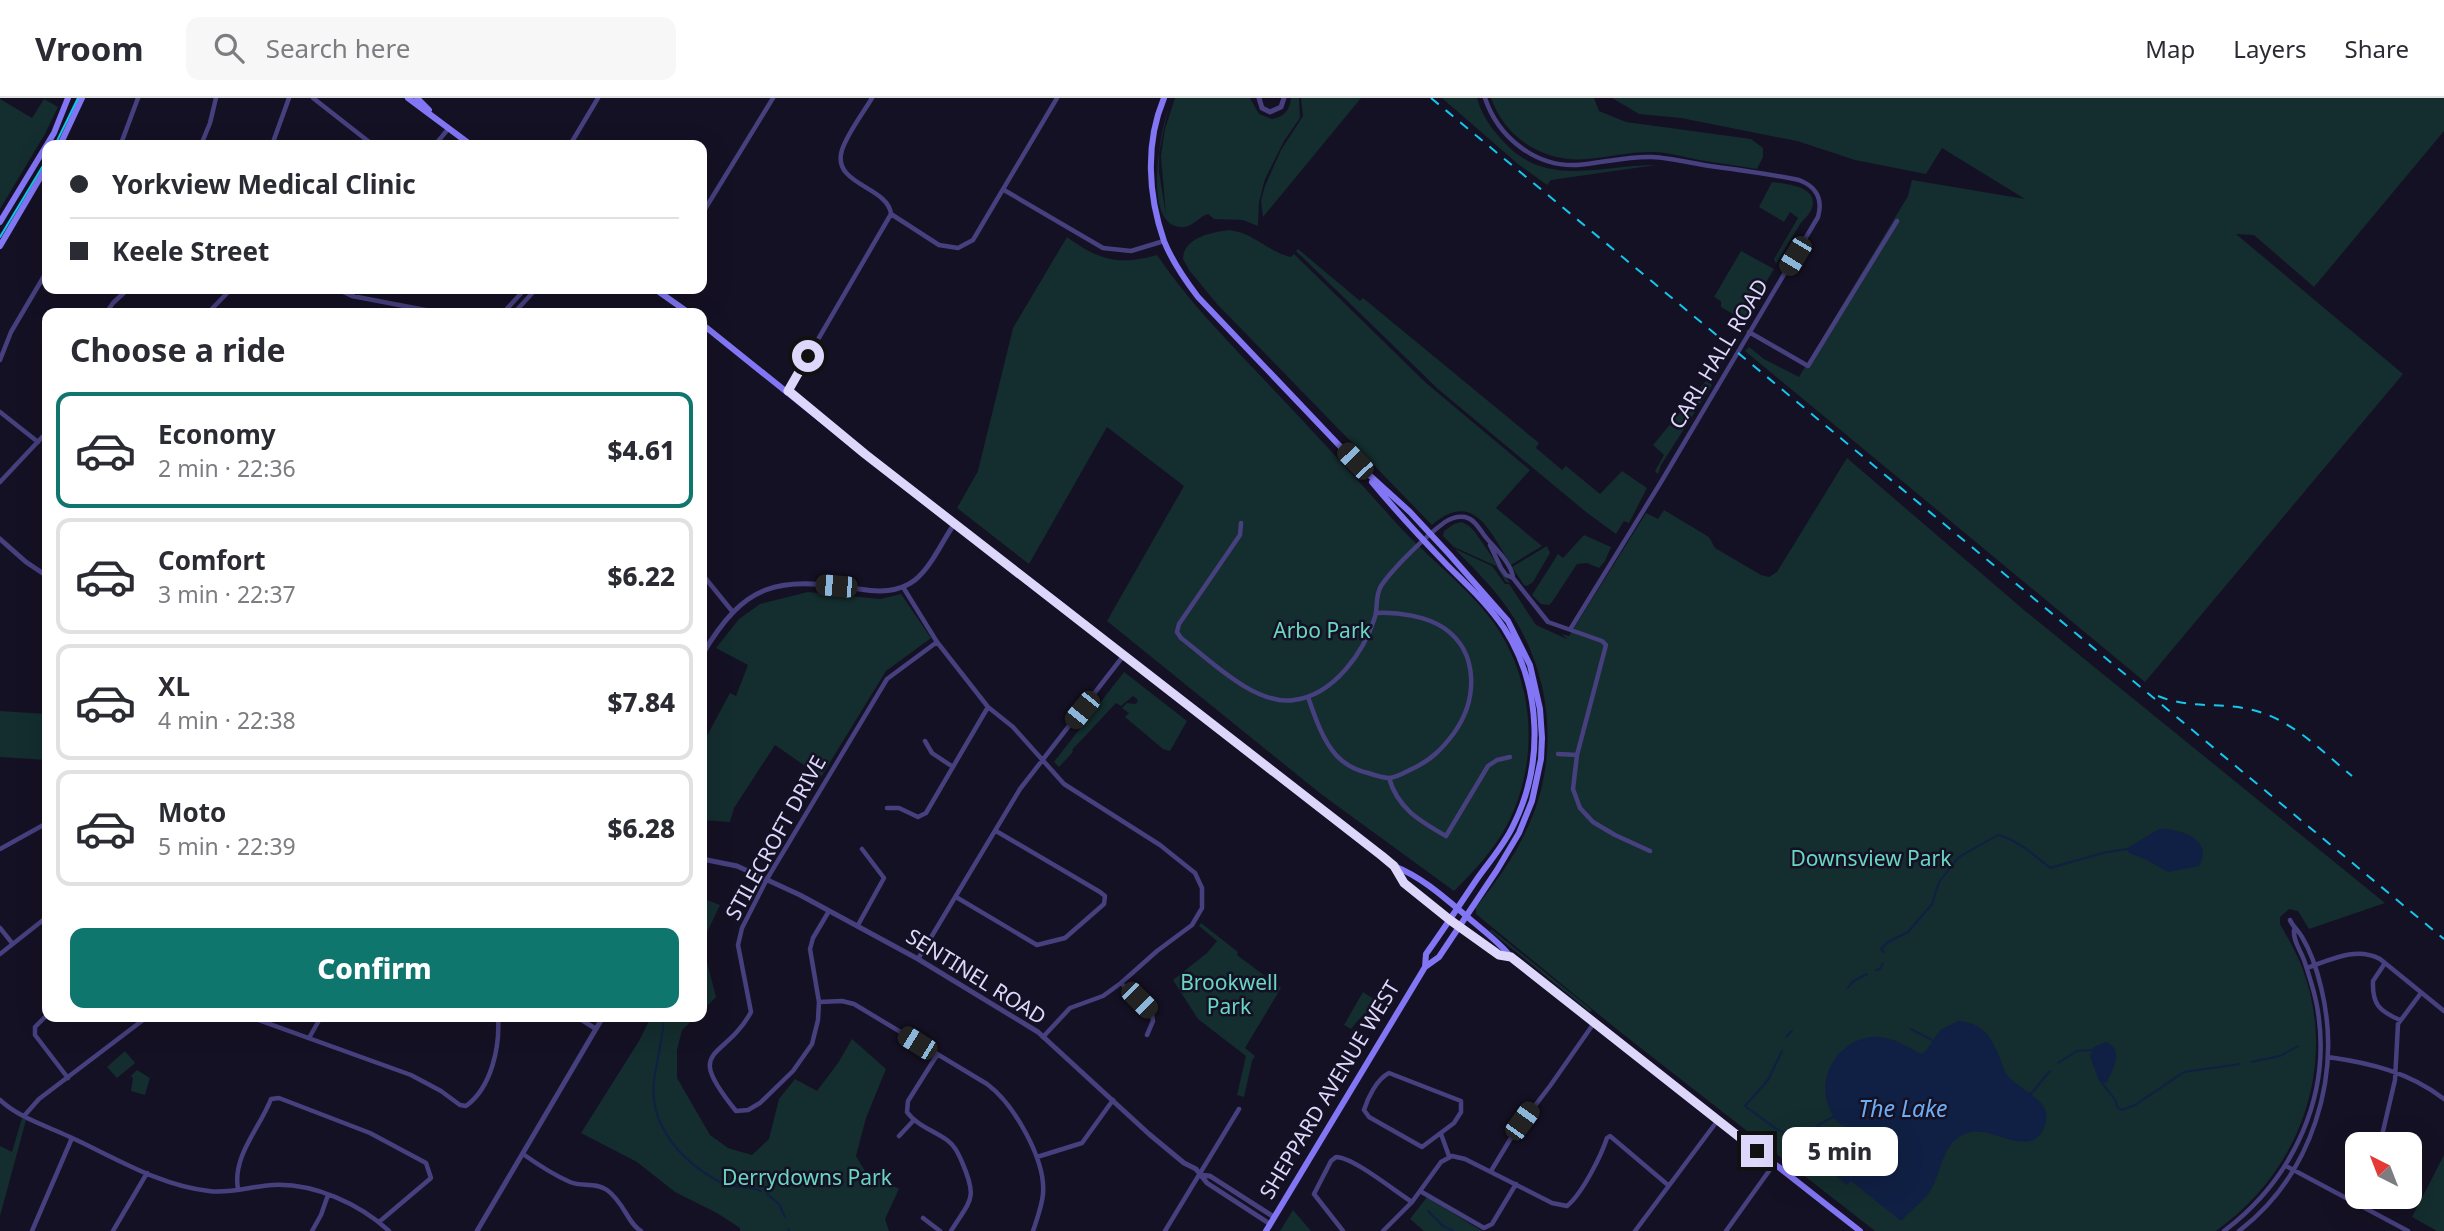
<!DOCTYPE html>
<html lang="en">
<head>
<meta charset="utf-8">
<style>
  body { margin:0; font-family:"Noto Sans",sans-serif; background:#f7f7f7; color:#2b2b33; height:100vh; display:flex; flex-direction:column; font-size:26px; white-space:nowrap }
  * { box-sizing:border-box; margin:0 }
  p { font-size:23px; color:#7c7c81 }
  .icon { flex:none; width:38px; height:38px; fill:none; stroke:currentColor; stroke-width:2; stroke-linecap:round; stroke-linejoin:round }
  .map { position:relative; flex:1; overflow:hidden }
  .details { position:absolute; left:42px; top:210px; width:665px; height:714px; display:flex; flex-direction:column; background:#fff; border-radius:14px; box-shadow:0 7px 28px #0002 }
  .details>* { flex:none }
  .hud { position:absolute; left:42px; top:42px; width:665px; height:154px; border-radius:14px; box-shadow:0 7px 28px #0002; display:grid; align-content:center; height:154px; padding:0 28px; background:#fff }
  .needle { width:46px; rotate:318deg }
  .controls { position:absolute; left:2345px; top:1034px; display:grid; gap:14px }
  .controls a { display:grid; place-items:center; width:77px; height:77px; border-radius:14px; background:#fff; box-shadow:0 7px 28px #0002; font-size:35px }
  .end { position:absolute; width:32px; height:32px; margin:-16px; border:9px solid #ded7fc; background:#111; box-shadow:0 0 0 4px #111 }
  .from { border-radius:50% }
  .bubble { position:absolute; height:49px; border-radius:14px; background:#fff; box-shadow:0 7px 28px #0002; font-size:23px; font-weight:800; line-height:49px; text-align:center }
  .car { position:absolute; width:21px; height:42px; margin:-21px -10px; border-radius:9px; box-shadow:0 0 5px 2px #0007; background:linear-gradient(#222 24%,#8ab4d8 0 40%,#222 0 76%,#8ab4d8 0 86%,#222 0) }
  .hud b { display:flex; align-items:center; gap:24px; height:66px; font-size:26px }
  .hud b+b { border-top:2px solid #e1e1e2 }
  .hud i { width:18px; height:18px; background:#2b2b33 }
  ul { padding:0; list-style:none }
  li { display:flex; align-items:center; gap:21px; height:116px; margin:0 14px 10px; padding:0 14px; border:4px solid #e1e1e2; border-radius:14px }
  li div { flex:1 }
  li b { display:block; font-size:26px }
  li em { font-style:normal; font-weight:800 }
  li.current { border-color:#0f766e }
  li>.icon { width:63px; height:63px; stroke-width:1.5 }
  h2 { padding:0 28px; font-size:32px; line-height:84px }
  .primary-button { display:flex; gap:14px; margin-top:auto; padding:14px 28px }
  .primary-button a { flex:1; height:80px; border-radius:14px; background:#0f766e; color:#fff; font-size:28px; font-weight:800; line-height:80px; text-align:center }
  header { display:flex; align-items:center; gap:42px; box-sizing:border-box; height:98px; padding:0 35px; background:#fff; border-bottom:2px solid #e1e1e2 }
  header strong { font-size:33px }
  nav { display:flex; gap:38px; margin-inline-start:auto; font-size:24px }
  .search { width:490px; height:63px; background:#f7f7f7; display:flex; align-items:center; gap:18px; box-sizing:border-box; padding:0 24px; border-radius:14px; color:#7c7c81; font-size:26px }
  .map>svg:first-child { display:block }
  .green { fill:#142d2e }
  .water { fill:#102044 }
  .lines { fill:none; stroke-linecap:round; stroke-linejoin:round }
  .stream { stroke:#102044; stroke-width:2 }
  .minor { stroke:#46407f; stroke-width:4.5 }
  .tertiary { stroke:#46407f; stroke-width:5 }
  .secondary { stroke:#8276f4; stroke-width:6 }
  .tram { stroke:#13c8ec; stroke-width:2 }
  .rail { stroke:#13c8ec; stroke-width:2; stroke-dasharray:10 9; stroke-linecap:butt }
  .route { stroke:#ded7fc; stroke-width:9 }
  .labels { text-anchor:middle; stroke-width:5; stroke-linejoin:round; paint-order:stroke }
  .street-label { font-size:21px; fill:#ded7fc; stroke:#151124 }
  .park-label { font-size:21px; fill:#69d6c2; stroke:#151124 }
  .water-label { font-size:23px; font-style:italic; fill:#6eadf3; stroke:#151124 }
</style>
</head>
<body>
<header>
<strong>Vroom</strong>
<div class="search"><svg class="icon" aria-label="search" viewBox="0 0 24 24"><circle cx="10" cy="10" r="6"/><path d="M15 15l6 6"/></svg>Search here</div>
<nav><a>Map</a><a>Layers</a><a>Share</a></nav>
</header>
<div class="map">
<svg width="2444" height="1133" viewBox="0 0 2444 1133">
  <rect width="100%" height="100%" fill="#151124"/>
  <!-- green -->
  <path class="green" d="M1175 0H1250L1259 16 1272 21C1284 19 1290 12 1291 0H1299L1300 20 1284 43 1265 81 1259 104 1258 128 1243 122 1214 121 1208 116C1198 119 1191 131 1180 129 1142 126 1161 32 1168 11L1159 55V74L1166 117 1161 58 1165 31Z
    M1301 0H1361L1263 119 1261 102 1265 88 1281 52 1303 18Z
    M1442 0H1477C1482 17 1490 29 1502 42 1545 91 1599 67 1656 67L1551 82 1547 87 1518 66Z
    M1491 0H1594L1599 13 1626 24 1751 41 1763 50V59L1757 71C1738 68 1718 65 1699 62 1685 59 1670 55 1656 54 1633 53 1610 59 1587 61 1544 65 1505 40 1491 0Z
    M1612 0H2444V33L2314 189 2254 137 2236 136 2403 276 2145 584 1745 253 1749 249 1764 261 1799 279 1908 98 1912 82 2025 101 1942 50 1926 76 1855 62 1797 43 1681 20 1639 16Z
    M0 1 32 20 44 1 58 9 45 36 0 111Z
    M1772 84C1785 86 1819 88 1812 110 1810 117 1802 122 1799 128 1791 140 1784 153 1776 166L1774 161 1798 120 1790 114 1784 124 1759 109Z
    M1229 132C1255 135 1266 153 1291 159L1294 156 1426 285 1530 372 1496 410 1542 448 1511 467C1490 434 1474 391 1432 427L1217 206 1189 172 1183 161C1183 140 1212 134 1229 132Z
    M1067 139C1099 162 1118 168 1157 157 1190 206 1231 246 1271 289 1314 334 1356 380 1397 426 1428 460 1467 488 1494 525 1535 584 1540 663 1507 727 1494 752 1474 773 1454 793L1321 696 1107 523 1184 388 1107 329 1029 466 957 410 978 373 1013 230Z
    M1298 151 1360 203 1363 200 1539 345 1536 350 1562 372 1566 368 1600 396 1622 373 1647 390 1629 425 1624 423 1616 436 1586 414 1438 291 1296 153Z
    M1741 153 1774 171 1743 222 1721 209V203L1714 199Z
    M1706 283 1712 287 1661 367 1658 376 1655 373 1664 357 1653 347Z
    M1847 360 2024 512 2385 805 2309 831 2298 813 2289 811 2280 819V826C2288 840 2296 854 2302 869 2339 967 2300 1074 2216 1133H1875L1619 933 1476 816V809C1497 783 1517 755 1530 724 1560 655 1551 573 1508 511 1493 489 1473 470 1455 451L1492 468 1505 486H1509L1536 527 1567 541 1562 536 1569 538 1646 415 1658 421 1664 412 1709 439 1715 450 1761 477 1769 479 1777 474Z
    M1462 424 1469 428 1475 434 1510 485 1506 484 1496 468 1454 449 1443 438 1444 433 1454 426Z
    M1584 437 1611 449 1605 463 1599 470 1587 465 1577 466 1552 504 1549 507 1541 506 1532 497 1558 456 1563 460Z
    M1547 448 1550 455 1533 484 1527 488 1524 487 1512 469Z
    M808 494 880 501 901 496 931 540 886 573 821 679 775 647 734 710 730 724 702 722V647L730 595 736 598 748 567 716 550 739 521 760 506Z
    M1124 574 1187 623 1170 653 1163 651 1125 619 1129 615 1122 610 1127 605 1136 606 1138 602 1133 598 1121 608 1116 605 1072 652 1073 654 1059 669 1054 664Z
    M0 613 47 616V662L0 659Z
    M702 800 720 807 702 845 716 899 702 913Z
    M1201 825 1238 854 1237 857 1281 890 1245 950 1255 958 1252 963 1244 999 1237 997 1246 958 1198 921 1173 882 1207 855 1217 843 1199 828Z
    M1489 832H1492L1592 912 1590 914Z
    M1363 894 1375 902C1367 917 1360 918 1351 931L1344 927Z
    M651 919H696L682 932 677 952V980L710 1037 728 1050 752 1057 769 1041 779 1001 795 981 817 993 838 965 852 941 886 971 866 1020 856 1058 865 1073 899 1091 885 1121 889 1133H740V1130L717 1115 675 1094 637 1064 581 1035 639 943Z
    M125 953 135 965 117 980 107 969Z
    M137 972 150 980 145 997 131 993 133 980 131 978Z
    M22 1020 26 1022 0 1118V1048L12 1054Z
    M2444 1057V1133H2437L2412 1119Z
    M1427 1099 1482 1133H1424L1410 1121Z
    M1293 1112 1311 1133H1280Z"/>
  <!-- water -->
  <path class="water" d="M2159 731C2179 730 2215 741 2199 768L2168 774 2147 762 2129 755 2126 751Z
    M1958 923C1987 924 1995 946 2003 969 2008 987 2041 996 2046 1014 2047 1020 2046 1025 2044 1030 2030 1061 1993 1029 1971 1034 1937 1042 1945 1079 1924 1101 1917 1108 1908 1115 1901 1123L1851 1083 1847 1087 1819 1064 1827 1047C1841 1056 1856 1047 1848 1030 1845 1028 1841 1027 1839 1025 1835 1023 1832 1016 1830 1012 1814 978 1841 938 1877 939 1895 939 1907 950 1922 956L1928 950 1940 932Z
    M2106 944C2125 953 2113 970 2107 984L2102 985 2099 983 2090 958 2094 949Z"/>
  <g class="lines">
    <!-- stream -->
    <path class="stream" d="M1884 854 1881 851 1888 844 1908 834 1932 806 1939 784 1959 759 1998 737C2018 742 2034 757 2050 770L2103 755 2126 751
      M1876 872 1880 871 1883 865
      M1848 890 1852 884 1867 876
      M664 919C663 940 657 961 654 983 649 1028 682 1064 720 1084 733 1091 748 1087 761 1093
      M1911 931 1932 942
      M1786 939 1792 933
      M1782 953 1768 982 1745 1008 1775 1030 1797 1041C1811 1037 1819 1023 1834 1019
      M2251 964 2280 958 2298 948
      M2058 965 2077 953 2093 952
      M2102 985 2116 1003 2117 1009 2122 1012 2135 1007 2184 974 2240 966
      M2030 997 2050 973
      M767 1096 779 1106 785 1119
      M1428 1113 1443 1128 1453 1133
      M788 1131 789 1133"/>
    <!-- minor -->
    <path class="minor" d="M313 0 373 47
      M872 0C863 15 847 36 842 52 831 87 888 88 891 116
      M1485 0C1498 39 1535 69 1577 67 1602 65 1627 58 1652 59 1671 60 1691 65 1710 68 1740 72 1770 76 1799 82 1817 89 1823 101 1818 119L1661 384 1571 530
      M125 47 122 43 138 0
      M201 47 210 25 216 0
      M272 47 289 0
      M435 47 449 30
      M570 47 598 0
      M1004 92 1103 150 1131 153 1164 143
      M702 116 773 0
      M891 116 939 147 958 150 973 142 1057 0
      M337 191 352 198 441 215
      M352 198 354 191
      M106 215 113 205 128 191
      M208 215 231 191
      M503 215 525 191
      M514 215 536 191
      M1749 234 1808 268 1897 123
      M0 262 11 234 47 173
      M788 293 891 116
      M0 314 38 344
      M0 384 47 334
      M1241 425 1240 437 1179 526 1177 534 1181 540C1210 562 1255 608 1294 602 1334 597 1364 554 1375 519 1378 508 1375 498 1381 488 1393 470 1427 437 1445 424 1451 420 1458 418 1465 419 1474 421 1479 430 1484 437 1493 449 1512 465 1513 480
      M1490 447 1501 470 1506 477 1513 480 1548 524 1602 543 1606 547 1577 657 1573 691 1580 710 1593 724 1615 737 1650 753
      M702 476 732 513
      M903 489 937 544 988 609 1013 629 1064 686 1160 747 1195 775 1202 790V810L1192 827 1157 853 1121 885 1103 898 1070 910 1043 939
      M1308 599C1315 619 1322 641 1336 657 1345 667 1355 672 1368 675 1374 677 1383 680 1389 680 1397 680 1407 673 1414 670 1431 662 1442 651 1454 635 1477 603 1480 555 1444 530 1426 518 1398 514 1377 515
      M925 643 932 655 953 669
      M1558 656 1577 657
      M1389 680C1398 711 1420 723 1446 738L1488 668 1497 662 1510 659
      M887 710H899L918 719 926 715 988 609
      M0 751 47 725
      M956 799 1037 847 1065 840 1104 806 1105 798 1100 794 996 733
      M829 813 813 840 810 851 819 904 818 922 812 946 793 973 760 1005 748 1012 736 1013C682 947 724 964 751 914L738 847 742 830 767 781 887 581 937 544
      M858 827 884 780 862 751
      M0 830 12 845
      M0 856 47 819
      M918 861 1020 691 1124 557
      M2385 865 2373 883C2372 906 2379 913 2400 922
      M2307 870C2330 862 2356 848 2380 861L2444 913
      M1121 885 1152 916 1153 923 1147 937
      M819 904 842 903 854 906 987 986C1014 1006 1046 1062 1043 1096 1042 1108 1037 1121 1033 1133
      M47 917 35 929V937L68 980
      M250 919 411 977 441 993 460 1007 466 1008C492 989 500 948 498 919
      M577 919 596 931
      M309 940 321 919
      M937 957 908 1003 907 1014C916 1027 934 1033 947 1042 955 1048 958 1055 962 1064 978 1101 971 1101 951 1133
      M2328 959C2370 965 2409 974 2444 1001
      M1389 975 1461 1003V1014L1454 1025 1422 1049 1369 1019 1364 1012C1368 999 1377 981 1389 975Z
      M0 1002C19 1020 47 1028 70 1039 114 1059 160 1088 209 1093 230 1096 252 1088 273 1087 314 1085 360 1106 389 1133
      M24 1018 39 1001 147 919
      M1441 1036 1449 1058
      M899 1038 914 1022
      M2380 1046 2395 982 2398 926 2421 895
      M523 1056C537 1066 554 1077 570 1084 582 1089 595 1084 607 1092 624 1104 628 1126 641 1133
      M1037 1059 1082 1045 1113 1002
      M2286 1068 2408 1133
      M1491 1073 1514 1035 1550 988 1594 925
      M238 1091C232 1058 260 1030 271 1001L279 1000 370 1035 426 1065 431 1080 379 1124
      M1420 1093 1484 1130 1492 1126 1516 1086
      M2354 1105 2357 1098
      M923 1120 940 1133
      M32 1133 72 1040
      M113 1133 147 1075
      M312 1133 321 1117 328 1097
      M1165 1133 1239 1011
      M1343 1133 1314 1096 1331 1063 1336 1059C1353 1059 1396 1094 1412 1104
      M1383 1133 1412 1104 1441 1064 1452 1058 1465 1061 1552 1105 1567 1108C1582 1096 1601 1058 1607 1040L1610 1038 1668 1087
      M1635 1133 1718 1022
      M1726 1133 1774 1066
      M2224 1133C2294 1080 2333 996 2317 908 2314 892 2309 877 2304 862 2300 851 2293 843 2294 832
      M2239 1133C2312 1077 2343 978 2321 889 2317 872 2311 854 2302 839 2299 833 2293 829 2290 822"/>
    <!-- tertiary -->
    <path class="tertiary" d="M1259 0 1262 10 1270 14 1281 9 1284 0
      M0 441 26 464 47 478
      M702 557C746 483 777 479 859 491 878 494 898 495 915 482 932 468 942 443 955 425
      M702 761 737 768 800 797 918 861 1038 934 1149 1036 1184 1065 1196 1071 1207 1085 1270 1126
      M1200 1077 1210 1078 1274 1119
      M477 1133 603 919"/>
    <!-- secondary -->
    <path class="secondary" d="M408 0 471 47
      M417 0 429 12
      M1164 0C1145 45 1148 97 1164 143 1172 163 1185 182 1198 199L1355 364 1410 414 1449 456 1508 523 1530 567 1540 611 1542 640 1541 661 1532 703 1519 735 1497 772 1439 859 1425 869
      M60 47 82 0
      M0 124 54 35 68 0
      M0 148 47 68
      M655 191 689 215
      M702 226 865 357 1065 510 1253 659
      M1251 657 1394 768C1424 780 1447 802 1471 822 1485 834 1500 845 1511 859L1860 1133
      M1394 768 1404 785 1450 822 1498 857 1511 859
      M1266 1133 1425 869 1426 856C1444 831 1460 806 1477 781 1489 764 1504 747 1513 728 1544 666 1542 589 1504 530 1488 506 1467 487 1447 467 1421 440 1396 413 1372 384"/>
    <!-- tram -->
    <path class="tram" d="M55 47 78 0
      M0 139 47 61"/>
    <!-- rail -->
    <path class="rail" d="M1431 0 2444 841
      M2158 598C2187 610 2214 605 2243 610 2288 617 2319 651 2352 678"/>
  </g>
  <g class="lines">
    <!-- route -->
    <path class="route" d="M808 258 788 293 790 294 865 356 1382 758 1394 768 1404 785 1450 822 1499 857 1511 859 1757 1053"/>
  </g>
  <g class="labels">
    <!-- street labels -->
    <g class="street-label">
      <text transform="translate(1719 256) rotate(-59)" y="7">CARL HALL ROAD</text>
      <text transform="translate(776 740) rotate(-61)" y="7">STILECROFT DRIVE</text>
      <text transform="translate(976 879) rotate(32)" y="7">SENTINEL ROAD</text>
      <text transform="translate(1330 992) rotate(-59)" y="7">SHEPPARD AVENUE WEST</text>
    </g>
    <!-- park labels -->
    <g class="park-label">
      <text x="1322" y="540">Arbo Park</text>
      <text x="1871" y="768">Downsview Park</text>
      <text x="1229" y="892">Brookwell<tspan x="1229" dy="24">Park</tspan></text>
      <text x="807" y="1087">Derrydowns Park</text>
    </g>
    <!-- water labels -->
    <g class="water-label">
      <text x="1903" y="1019">The Lake</text>
    </g>
  </g>
</svg>
<div class="controls">
<a><svg class="needle" viewBox="-14 -14 28 28"><path d="M0-13l5 13h-10z" fill="#e53935"/><path d="M0 13l5-13h-10z" fill="#7c7c81"/></svg></a>
</div>
<i class="end from" style="left:808px;top:258px"></i>
<i class="end" style="left:1757px;top:1053px"></i>
<div class="bubble" style="left:1782px;top:1029px;width:116px">5 min</div>
<i class="car" style="left:1795px;top:158px;rotate:211deg"></i>
<i class="car" style="left:1355px;top:363px;rotate:316deg"></i>
<i class="car" style="left:836px;top:488px;rotate:275deg"></i>
<i class="car" style="left:1082px;top:612px;rotate:219deg"></i>
<i class="car" style="left:1139px;top:902px;rotate:135deg"></i>
<i class="car" style="left:917px;top:945px;rotate:302deg"></i>
<i class="car" style="left:1522px;top:1023px;rotate:36deg"></i>
<div class="hud">
<b><i class="from"></i>Yorkview Medical Clinic</b>
<b><i></i>Keele Street</b>
</div>
<section class="details">
<h2>Choose a ride</h2>
<ul>
<li class="current"><svg class="icon" aria-label="car" viewBox="0 0 24 24"><path d="M5 17H2v-5l4-1 3-4h7l3 4 3 1v5h-3M9 17h6M6 11h13"/><circle cx="7" cy="17" r="2"/><circle cx="17" cy="17" r="2"/></svg><div><b>Economy</b><p>2 min · 22:36</p></div><em>$4.61</em></li>
<li><svg class="icon" aria-label="car" viewBox="0 0 24 24"><path d="M5 17H2v-5l4-1 3-4h7l3 4 3 1v5h-3M9 17h6M6 11h13"/><circle cx="7" cy="17" r="2"/><circle cx="17" cy="17" r="2"/></svg><div><b>Comfort</b><p>3 min · 22:37</p></div><em>$6.22</em></li>
<li><svg class="icon" aria-label="car" viewBox="0 0 24 24"><path d="M5 17H2v-5l4-1 3-4h7l3 4 3 1v5h-3M9 17h6M6 11h13"/><circle cx="7" cy="17" r="2"/><circle cx="17" cy="17" r="2"/></svg><div><b>XL</b><p>4 min · 22:38</p></div><em>$7.84</em></li>
<li><svg class="icon" aria-label="car" viewBox="0 0 24 24"><path d="M5 17H2v-5l4-1 3-4h7l3 4 3 1v5h-3M9 17h6M6 11h13"/><circle cx="7" cy="17" r="2"/><circle cx="17" cy="17" r="2"/></svg><div><b>Moto</b><p>5 min · 22:39</p></div><em>$6.28</em></li>
</ul>
<div class="primary-button"><a>Confirm</a></div>
</section>
</div>
</body>
</html>
